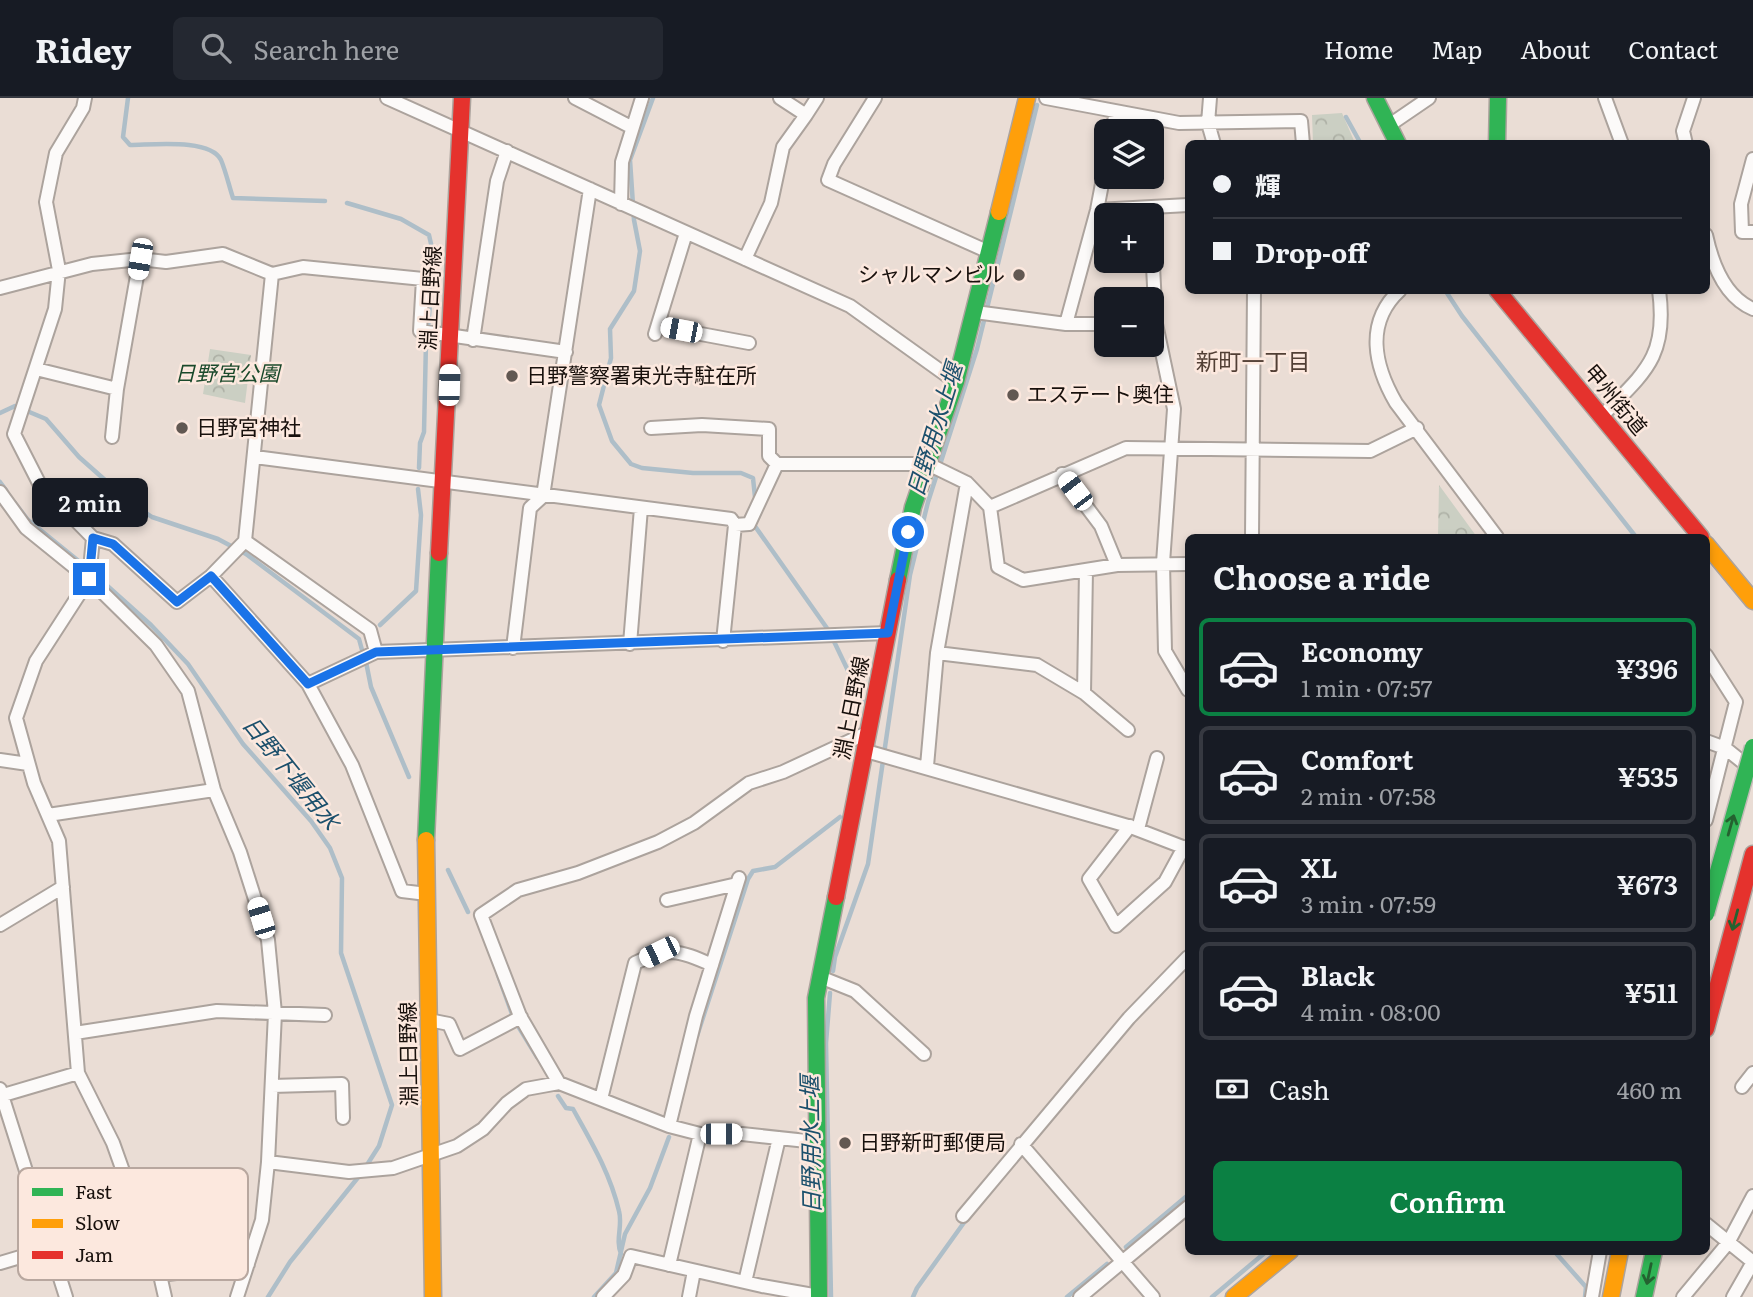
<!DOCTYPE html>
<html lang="en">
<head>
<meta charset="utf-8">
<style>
  body { margin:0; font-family:Literata,"Noto Sans JP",serif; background:#242831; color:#f1f3f6; height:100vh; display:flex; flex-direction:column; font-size:26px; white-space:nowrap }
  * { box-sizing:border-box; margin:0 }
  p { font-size:23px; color:#9ea1a6 }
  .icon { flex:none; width:38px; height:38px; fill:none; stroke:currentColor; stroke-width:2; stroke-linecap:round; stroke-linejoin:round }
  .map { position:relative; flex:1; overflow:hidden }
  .details { position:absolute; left:1185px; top:436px; width:525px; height:721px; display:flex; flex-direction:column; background:#171b24; border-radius:10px; box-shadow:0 4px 10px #0003 }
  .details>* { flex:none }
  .guide { position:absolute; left:1185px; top:42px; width:525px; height:154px; border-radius:10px; box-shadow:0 4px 10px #0003; display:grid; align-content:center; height:154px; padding:0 28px; background:#171b24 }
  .controls { position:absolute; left:1094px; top:21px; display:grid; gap:14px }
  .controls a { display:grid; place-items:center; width:70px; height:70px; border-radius:10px; background:#171b24; box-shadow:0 4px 10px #0003; font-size:35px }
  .end { position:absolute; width:32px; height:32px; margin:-16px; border:9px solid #1a73e8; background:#fff; box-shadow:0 0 0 4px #fff }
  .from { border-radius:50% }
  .bubble { position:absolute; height:49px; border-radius:10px; background:#171b24; box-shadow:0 4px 10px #0003; font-size:23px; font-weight:600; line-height:49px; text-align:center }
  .car { position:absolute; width:21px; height:42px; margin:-21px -10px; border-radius:9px; box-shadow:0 0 5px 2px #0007; background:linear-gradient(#fff 24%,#345 0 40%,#fff 0 76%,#345 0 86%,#fff 0) }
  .guide b { display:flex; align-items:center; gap:24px; height:66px; font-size:26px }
  .guide b+b { border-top:2px solid #363941 }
  .guide i { width:18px; height:18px; background:#f1f3f6 }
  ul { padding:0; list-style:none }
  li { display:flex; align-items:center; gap:21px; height:98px; margin:0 14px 10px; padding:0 14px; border:4px solid #363941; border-radius:10px }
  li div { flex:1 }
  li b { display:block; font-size:26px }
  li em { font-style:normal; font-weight:600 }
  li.on { border-color:#0b8043 }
  li>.icon { width:63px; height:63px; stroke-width:1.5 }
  h2 { padding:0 28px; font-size:32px; line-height:84px }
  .pay { display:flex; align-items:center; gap:18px; height:77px; padding:0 28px; font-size:26px }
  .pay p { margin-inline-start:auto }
  .cta { display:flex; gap:14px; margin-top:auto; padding:14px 28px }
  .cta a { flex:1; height:80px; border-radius:10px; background:#0b8043; color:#fff; font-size:28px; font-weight:600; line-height:80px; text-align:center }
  header { display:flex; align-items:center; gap:42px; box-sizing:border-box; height:98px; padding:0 35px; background:#171b24; border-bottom:2px solid #363941 }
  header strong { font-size:33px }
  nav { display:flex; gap:38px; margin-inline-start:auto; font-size:24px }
  .search { width:490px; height:63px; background:#242831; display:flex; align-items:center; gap:18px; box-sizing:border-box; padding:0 24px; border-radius:10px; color:#9ea1a6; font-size:26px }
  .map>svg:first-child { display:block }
  .forest { fill:url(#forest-crowns) }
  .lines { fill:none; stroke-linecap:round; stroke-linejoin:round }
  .stream { stroke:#aebec8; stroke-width:4.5 }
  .street-casing { stroke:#aca39d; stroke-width:16 }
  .fast-casing { stroke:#aca39d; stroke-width:19 }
  .slow-casing { stroke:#aca39d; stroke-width:19 }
  .jam-casing { stroke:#aca39d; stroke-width:19 }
  .street { stroke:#fcfaf9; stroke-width:12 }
  .fast { stroke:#30b455; stroke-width:16 }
  .slow { stroke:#ff9f0a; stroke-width:16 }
  .jam { stroke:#e5322d; stroke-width:16 }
  .fast-bridge-casing { stroke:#c1bab6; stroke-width:19; stroke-linecap:butt }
  .fast-bridge { stroke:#30b455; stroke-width:16 }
  .oneway { stroke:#246230 }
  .route { stroke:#1a73e8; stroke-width:9 }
  .poi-dot { fill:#625852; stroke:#fce8de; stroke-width:2.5 }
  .labels { text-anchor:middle; stroke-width:5; stroke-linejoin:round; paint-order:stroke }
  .poi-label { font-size:21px; fill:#18100c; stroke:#fce8de; text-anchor:start }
  .street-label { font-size:21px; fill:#18100c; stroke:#fce8de }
  .park-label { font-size:21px; font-style:italic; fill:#1a492b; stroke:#fce8de }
  .neighbourhood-label { font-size:23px; fill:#523f35; stroke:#fce8de }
  .water-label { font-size:23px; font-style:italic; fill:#1c506c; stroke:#fce8de }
  .key { fill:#fce8de; stroke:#b8a79f; stroke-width:2 }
  .key-label { font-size:19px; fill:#18100c }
</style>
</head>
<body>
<header>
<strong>Ridey</strong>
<div class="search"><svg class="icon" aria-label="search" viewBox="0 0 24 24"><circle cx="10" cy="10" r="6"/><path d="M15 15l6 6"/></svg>Search here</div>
<nav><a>Home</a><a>Map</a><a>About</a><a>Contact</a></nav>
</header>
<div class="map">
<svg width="1753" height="1199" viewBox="0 0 1753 1199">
  <defs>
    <pattern id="forest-crowns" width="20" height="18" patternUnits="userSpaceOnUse" patternTransform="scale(1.75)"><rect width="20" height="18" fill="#cbcfc3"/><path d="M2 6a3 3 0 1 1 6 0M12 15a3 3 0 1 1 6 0" fill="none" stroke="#aeb1a6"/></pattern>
  </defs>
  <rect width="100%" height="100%" fill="#eaddd5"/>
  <!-- forest -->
  <path class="forest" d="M1342 15 1355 45H1313L1312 17Z
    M210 251 251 257 245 305 203 296Z
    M1439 387 1477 439H1438Z"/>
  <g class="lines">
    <!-- stream -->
    <path class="stream" d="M128 0 123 39 130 47C152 47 210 40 221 62 226 74 229 88 233 100L325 103
      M653 0 630 62 634 122 640 153 634 193 610 231 611 260 599 307 612 343 631 366 642 370 693 375H741L753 380 755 399
      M1346 19 1361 46
      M347 105 401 121 429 137 434 159 428 229
      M1445 192 1462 218 1636 439
      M0 315 15 308 46 321 79 359 131 405 152 419 218 441 246 456 359 541 362 552
      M419 370 420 345 424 334 426 244
      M0 384 6 392
      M15 405 28 422 86 469
      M752 424 829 533 863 604
      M93 475 151 527 188 566 243 646 311 723 330 750 342 780 341 855 392 1007 379 1048 365 1070
      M380 527 416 493 421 417 418 391
      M366 564 371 589 409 679
      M448 772 468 814
      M833 873 835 859 868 766 910 477 928 404 977 251 1037 7
      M498 877 512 916
      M830 895 826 945 831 1199
      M518 928 537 959
      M697 938 748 781 753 773 775 769 840 719
      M558 998 566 1010 573 1011C592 1045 610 1075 619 1113 623 1128 615 1141 621 1156
      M1126 1149 1188 1097
      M1554 1153 1586 1189 1585 1199
      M268 1199 290 1164 360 1077
      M594 1199 616 1175 625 1136 650 1090 669 1039
      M913 1199 917 1190 968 1119
      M1067 1199 1107 1166
      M1212 1199 1267 1153"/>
    <defs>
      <path id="street" d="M85 0 83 10 56 55 46 104 59 172 55 211 14 336 39 385 93 440 89 481 36 563 16 620 34 685 59 743 78 975 113 1045 160 1177 165 1199
        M387 0 850 208 956 284
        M575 0 631 29
        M780 0 806 17 817 0
        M875 0 834 66 828 82 989 154
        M1046 0 1179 25 1301 23 1303 46
        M1210 0 1208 25 1214 46
        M1605 0 1622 46
        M1388 28 1429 0
        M1112 33 1116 14
        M1686 46 1683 33 1694 0
        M1753 61 1741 106 1742 134H1753
        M621 106 622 64 642 0
        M1097 112 1188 107
        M1706 137C1712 165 1725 199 1753 211
        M1152 149 1156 226 1174 311 1163 465 1165 553 1188 592
        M745 161 771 105 783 49 806 17
        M272 176 245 443 370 532 376 554 888 535
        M0 190 92 166 140 161 166 164 223 156 272 176 303 169 423 181 420 233 566 254
        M1400 192C1364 225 1375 269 1396 305L1497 439
        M975 214 1066 226H1106
        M1066 226 1097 112 1106 65
        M658 228 749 245
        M655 236 686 135
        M473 242 497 83 507 53
        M36 271 117 291
        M1602 318C1645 274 1668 259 1659 192
        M651 330 702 327 769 331V358L777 366
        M112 339 117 291 140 161
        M255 359 731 421 735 427 723 543
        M1062 376 1101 428 1117 467
        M0 394 26 430 89 481 156 547 188 593 214 692 240 754 268 842 275 915 268 1064 262 1122 237 1199
        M990 409 998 469 1023 482 1117 467 1188 466
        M735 427 749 426 777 366H928L967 385 990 409 1126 350 1370 353 1417 330
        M1252 439 1254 192
        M93 440 113 446 177 504 211 478 245 443
        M211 478 308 586 352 667 402 793 427 796
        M630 546 641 410
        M513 550 530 410 543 398 590 91
        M937 555 1037 567 1084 595 1128 632
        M1706 557 1736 604 1706 722
        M308 586 376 554
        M1084 595 1086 472
        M1706 643 1725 650 1750 670
        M866 653 1128 728 1188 751
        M0 662 28 666
        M927 668 937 555 967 385
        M48 717 214 692
        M1130 728 1089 781 1116 828 1165 784 1184 749
        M1138 731 1157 660
        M667 802 737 786
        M0 827 63 789
        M820 879 855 893 924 956
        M429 922 449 926 460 951 521 919
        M75 935 217 913 325 917
        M559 985 520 918 481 817 518 792 578 775 658 744 694 725 749 685 783 674 869 634
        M272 988 342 986 343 1020
        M1742 989 1753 975
        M0 991 66 1199
        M0 998 78 975
        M601 1001 635 865C668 849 679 852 712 867
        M669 1028 696 918 739 780
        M1021 1046 1153 1199
        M268 1064 349 1074 393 1070 457 1048 483 1031 507 1005 526 991 559 985 669 1028 700 1036H742L816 1044
        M963 1118 1129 920 1188 859
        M1706 1126 1753 1164 1733 1199
        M0 1165 141 1123
        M669 1167 700 1036
        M160 1177 248 1166
        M745 1184 779 1040
        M603 1199 624 1177 631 1158 762 1188 819 1198
        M689 1199 694 1173
        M1080 1199 1188 1109
        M1592 1199 1600 1153
        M1683 1199 1728 1145 1753 1098"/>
      <path id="fast" d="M1375 0 1398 46
        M1497 46 1498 0
        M898 482 913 409 956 284 999 114
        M426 742 439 455
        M819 1199 816 900 836 799
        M1644 1199 1654 1153"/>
      <path id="slow" d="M999 114 1027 0
        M1706 446 1753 503
        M426 742 433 1199
        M1234 1199 1290 1153
        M1611 1199 1620 1153"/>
      <path id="jam" d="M1497 192 1701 439
        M439 455 462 0
        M836 799 898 482
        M1706 931 1753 756"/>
    </defs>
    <!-- street casing -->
    <use href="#street" class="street-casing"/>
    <!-- fast casing -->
    <use href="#fast" class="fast-casing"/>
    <!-- slow casing -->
    <use href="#slow" class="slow-casing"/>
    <!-- jam casing -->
    <use href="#jam" class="jam-casing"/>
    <!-- street -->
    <use href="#street" class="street"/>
    <!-- fast -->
    <use href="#fast" class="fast"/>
    <!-- slow -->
    <use href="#slow" class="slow"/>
    <!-- jam -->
    <use href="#jam" class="jam"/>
    <defs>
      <path id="fast-bridge" d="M1706 816 1753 649"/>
    </defs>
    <!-- fast-bridge casing -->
    <use href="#fast-bridge" class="fast-bridge-casing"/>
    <!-- fast-bridge -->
    <use href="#fast-bridge" class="fast-bridge"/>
  </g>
  <!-- one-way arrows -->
  <defs><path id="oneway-shaft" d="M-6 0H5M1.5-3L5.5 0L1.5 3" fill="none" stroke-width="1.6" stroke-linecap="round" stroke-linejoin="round" transform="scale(1.75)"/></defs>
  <g class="oneway">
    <use href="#oneway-shaft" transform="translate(1731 727) rotate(-74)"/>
    <use href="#oneway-shaft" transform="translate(1735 822) rotate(105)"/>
    <use href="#oneway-shaft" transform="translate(1649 1176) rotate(102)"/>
  </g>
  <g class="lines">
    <!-- route -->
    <path class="route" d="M89 481 93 440 113 446 177 504 211 478 308 586 376 554 888 535 908 434"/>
  </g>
  <!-- markers -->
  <g class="poi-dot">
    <circle cx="1019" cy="177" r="7"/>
    <circle cx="512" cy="278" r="7"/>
    <circle cx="1013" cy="297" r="7"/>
    <circle cx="182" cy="330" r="7"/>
    <circle cx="845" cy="1045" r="7"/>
  </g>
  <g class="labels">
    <!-- poi labels -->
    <g class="poi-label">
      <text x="1005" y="184" text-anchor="end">シャルマンビル</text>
      <text x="526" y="285">日野警察署東光寺駐在所</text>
      <text x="1027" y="304">エステート奥住</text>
      <text x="196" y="337">日野宮神社</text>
      <text x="859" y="1052">日野新町郵便局</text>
    </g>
    <!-- street labels -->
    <g class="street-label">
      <text transform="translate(431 200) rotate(-87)" y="7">淵上日野線</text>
      <text transform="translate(1615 302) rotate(50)" y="7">甲州街道</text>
      <text transform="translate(852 610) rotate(-79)" y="7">淵上日野線</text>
      <text transform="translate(409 956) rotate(-91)" y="7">淵上日野線</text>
    </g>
    <!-- park labels -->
    <g class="park-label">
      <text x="227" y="283">日野宮公園</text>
    </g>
    <!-- neighbourhood labels -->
    <g class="neighbourhood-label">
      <text x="1253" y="272">新町一丁目</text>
    </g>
    <!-- water labels -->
    <g class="water-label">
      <text transform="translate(935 332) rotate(-73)" y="8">日野用水上堰</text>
      <text transform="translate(291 675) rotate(51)" y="8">日野下堰用水</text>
      <text transform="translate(811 1047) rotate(-91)" y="8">日野用水上堰</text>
    </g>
  </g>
  <!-- legend -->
  <rect x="18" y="1070" width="230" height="112" rx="10" class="key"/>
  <rect x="32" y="1090" width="31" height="8" fill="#30b455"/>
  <rect x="32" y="1121" width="31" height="9" fill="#ff9f0a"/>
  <rect x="32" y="1153" width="31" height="8" fill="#e5322d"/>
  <g class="key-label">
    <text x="75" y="1101">Fast</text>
    <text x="75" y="1132">Slow</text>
    <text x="75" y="1164">Jam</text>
  </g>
</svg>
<div class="controls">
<a><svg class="icon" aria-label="layers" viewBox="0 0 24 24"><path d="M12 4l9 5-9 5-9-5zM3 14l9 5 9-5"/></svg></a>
<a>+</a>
<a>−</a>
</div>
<i class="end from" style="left:908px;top:434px"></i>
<i class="end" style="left:89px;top:481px"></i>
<div class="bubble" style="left:32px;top:380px;width:116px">2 min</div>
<i class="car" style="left:140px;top:161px;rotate:190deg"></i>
<i class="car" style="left:681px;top:232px;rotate:281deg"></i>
<i class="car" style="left:449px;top:287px;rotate:2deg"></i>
<i class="car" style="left:1075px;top:393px;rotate:323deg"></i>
<i class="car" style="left:261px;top:820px;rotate:343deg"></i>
<i class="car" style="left:659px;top:854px;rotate:244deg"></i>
<i class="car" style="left:721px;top:1036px;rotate:90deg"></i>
<div class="guide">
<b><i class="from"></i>輝</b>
<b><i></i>Drop-off</b>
</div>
<section class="details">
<h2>Choose a ride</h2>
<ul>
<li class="on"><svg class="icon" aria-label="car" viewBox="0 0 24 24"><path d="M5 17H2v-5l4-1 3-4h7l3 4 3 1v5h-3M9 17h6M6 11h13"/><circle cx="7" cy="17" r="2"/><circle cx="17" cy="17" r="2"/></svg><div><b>Economy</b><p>1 min · 07:57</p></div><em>¥396</em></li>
<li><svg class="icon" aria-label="car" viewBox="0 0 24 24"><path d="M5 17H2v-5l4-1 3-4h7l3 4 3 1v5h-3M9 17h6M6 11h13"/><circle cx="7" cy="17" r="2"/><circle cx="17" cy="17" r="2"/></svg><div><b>Comfort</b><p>2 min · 07:58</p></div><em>¥535</em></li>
<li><svg class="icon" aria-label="car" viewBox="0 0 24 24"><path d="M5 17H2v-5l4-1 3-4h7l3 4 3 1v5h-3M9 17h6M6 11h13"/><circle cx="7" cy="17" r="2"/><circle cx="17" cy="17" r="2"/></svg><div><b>XL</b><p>3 min · 07:59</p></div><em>¥673</em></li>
<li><svg class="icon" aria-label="car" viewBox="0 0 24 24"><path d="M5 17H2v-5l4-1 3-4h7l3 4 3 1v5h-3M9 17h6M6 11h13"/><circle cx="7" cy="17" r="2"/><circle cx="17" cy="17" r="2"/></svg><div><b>Black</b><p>4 min · 08:00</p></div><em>¥511</em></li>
</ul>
<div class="pay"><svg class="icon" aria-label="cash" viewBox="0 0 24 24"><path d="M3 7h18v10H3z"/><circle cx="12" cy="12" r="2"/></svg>Cash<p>460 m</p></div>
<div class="cta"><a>Confirm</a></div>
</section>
</div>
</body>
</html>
